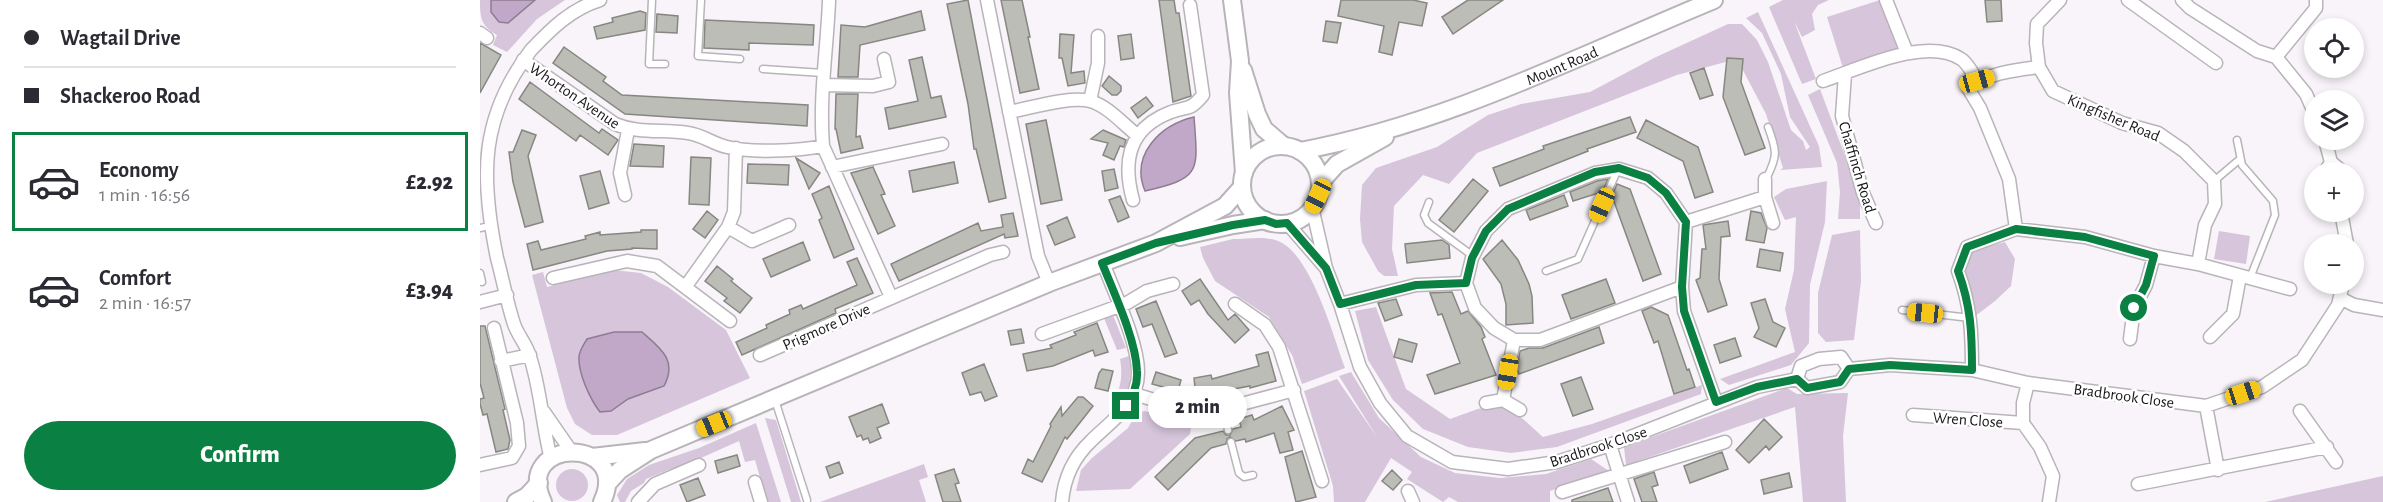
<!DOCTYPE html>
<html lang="en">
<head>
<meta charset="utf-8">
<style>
  body { margin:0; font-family:"Alegreya Sans",sans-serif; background:#f2f2f3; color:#2b2b33; height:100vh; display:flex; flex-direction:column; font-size:22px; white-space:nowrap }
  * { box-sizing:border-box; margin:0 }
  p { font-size:20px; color:#7c7c81 }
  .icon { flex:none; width:33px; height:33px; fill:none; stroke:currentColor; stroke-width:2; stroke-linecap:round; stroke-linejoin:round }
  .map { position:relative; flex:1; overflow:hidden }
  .side { display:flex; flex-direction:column; background:#fff; width:480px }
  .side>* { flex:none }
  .top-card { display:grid; align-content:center; height:132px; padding:0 24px; background:#fff }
  .tools { position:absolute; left:1824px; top:18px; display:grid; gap:12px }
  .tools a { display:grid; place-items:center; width:60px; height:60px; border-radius:50%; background:#fff; box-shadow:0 3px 9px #0003; font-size:30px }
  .end { position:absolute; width:27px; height:27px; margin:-14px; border:8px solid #0b8043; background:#fff; box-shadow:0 0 0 3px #fff }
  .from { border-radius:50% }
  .bubble { position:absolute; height:42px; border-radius:21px; background:#fff; box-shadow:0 3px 9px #0003; font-size:20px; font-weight:800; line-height:42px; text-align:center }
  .car { position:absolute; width:18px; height:36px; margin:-18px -9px; border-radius:8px; box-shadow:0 0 4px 2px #0007; background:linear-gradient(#f5c518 24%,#345 0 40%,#f5c518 0 76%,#345 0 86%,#f5c518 0) }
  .top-card b { display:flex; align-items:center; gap:21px; height:57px; font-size:22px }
  .top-card b+b { border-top:2px solid #e1e1e2 }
  .top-card i { width:15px; height:15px; background:#2b2b33 }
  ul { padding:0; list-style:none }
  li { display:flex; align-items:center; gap:18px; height:99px; margin:0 12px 9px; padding:0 12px; border:3px solid transparent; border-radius:0px }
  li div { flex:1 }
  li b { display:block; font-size:22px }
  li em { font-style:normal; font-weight:800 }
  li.selected { border-color:#0b8043 }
  li>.icon { width:54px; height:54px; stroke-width:1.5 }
  .primary-button { display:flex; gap:12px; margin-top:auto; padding:12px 24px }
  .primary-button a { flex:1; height:69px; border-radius:36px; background:#0b8043; color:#fff; font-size:24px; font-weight:800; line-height:69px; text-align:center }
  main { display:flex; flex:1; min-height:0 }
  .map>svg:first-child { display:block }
  .green { fill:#d6c5db }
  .water { fill:#c1a8c8; stroke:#8e7c93; stroke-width:1.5 }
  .building { fill:#bcbdb7; stroke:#868781; stroke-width:1.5 }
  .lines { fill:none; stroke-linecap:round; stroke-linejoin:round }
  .lane-casing { stroke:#b8b4b9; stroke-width:9 }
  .street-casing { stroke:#b8b4b9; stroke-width:15 }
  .secondary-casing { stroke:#b8b4b9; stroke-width:20 }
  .lane { stroke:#fff; stroke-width:6 }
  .street { stroke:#fff; stroke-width:12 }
  .secondary { stroke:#fff; stroke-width:16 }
  .route { stroke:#0b8043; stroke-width:8 }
  .labels { text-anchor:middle; stroke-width:5; stroke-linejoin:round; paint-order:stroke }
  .street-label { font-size:16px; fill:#181618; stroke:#fff }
</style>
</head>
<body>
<main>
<section class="side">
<div class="top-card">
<b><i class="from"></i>Wagtail Drive</b>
<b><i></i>Shackeroo Road</b>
</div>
<ul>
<li class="selected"><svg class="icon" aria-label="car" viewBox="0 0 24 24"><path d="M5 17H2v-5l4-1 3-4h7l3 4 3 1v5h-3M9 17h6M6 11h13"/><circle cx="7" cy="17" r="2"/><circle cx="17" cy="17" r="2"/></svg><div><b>Economy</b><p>1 min · 16:56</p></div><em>£2.92</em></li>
<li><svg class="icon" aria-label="car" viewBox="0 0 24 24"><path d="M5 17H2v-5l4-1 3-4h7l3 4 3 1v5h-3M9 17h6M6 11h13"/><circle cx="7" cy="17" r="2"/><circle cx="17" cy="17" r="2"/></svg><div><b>Comfort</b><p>2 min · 16:57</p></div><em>£3.94</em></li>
</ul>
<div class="primary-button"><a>Confirm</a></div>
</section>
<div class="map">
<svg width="1903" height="502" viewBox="0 0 1903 502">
  <rect width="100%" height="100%" fill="#f8f4f9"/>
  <!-- green -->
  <path class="green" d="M0 0H85L57 19 27 52 13 45 17 35C1 26 0 18 0 0Z
    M1303 0H1349L1338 5 1332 14 1335 30 1322 37 1314 21 1336 79 1322 84 1289 7Z
    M1400 0 1421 50 1363 68 1347 17Z
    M1278 12 1339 146 1342 167 1300 170 1303 168 1286 114 1257 59 1197 75 997 153 969 184 943 175 914 206 912 249 918 276H904L898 271 882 242 880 219 882 185 896 168 957 147 1008 115 1041 104 1110 92 1174 58 1248 24H1262L1277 40 1288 62 1311 130 1323 141 1326 150 1330 147 1310 117 1301 74 1282 33 1266 18Z
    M1340 89 1380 196V219H1358L1360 192 1357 163 1328 95Z
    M1347 181 1345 222 1330 285 1329 343 1311 365 1249 385 1240 379 1315 352 1305 309 1314 270 1316 217 1305 220 1294 197 1306 189Z
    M1380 230 1381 281 1374 340 1346 342 1338 333V293L1352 235Z
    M1739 231 1770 236 1766 264 1734 259Z
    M753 239C766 239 783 236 795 240 830 249 853 336 865 368L822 384 812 355 789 317 735 281 723 258 720 247Z
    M1525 242 1535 259 1531 286 1515 301 1494 317 1491 290 1483 271 1491 251Z
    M133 270 161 273 188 287 246 330 270 378 137 435H112L95 424 87 408 52 275 63 272 67 287Z
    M896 307 926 389 970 419C983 415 1008 403 1021 406 1033 408 1053 428 1063 437L1112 424 1222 385 1221 394 1077 447 1031 453 988 447 943 429 913 400 888 360 875 311Z
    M633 315 646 348 637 350 624 318Z
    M649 356C652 376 650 390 639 408L632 403C641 389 643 376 640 359Z
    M871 372 899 418 941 457 975 473 1020 478 1066 474 1111 459 1129 471 1070 491V502H978L969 497 963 502 927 479 932 472 911 458 885 502H854L853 486 824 391 857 379 897 437 859 376Z
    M1307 388 1317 394 1368 393 1363 436 1366 502H1323L1315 407 1146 465 1144 447Z
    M664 411C676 413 685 419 696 422L703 419 712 421 710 434 650 489 596 491 601 470 612 458 648 428 656 414Z
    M285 418 296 420 321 502H311Z
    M276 423 301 502H287L275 460 265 462 259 441 194 470 190 469 166 479 164 483 151 491 145 502H140L137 495 147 479 169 465 219 448Z
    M444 464 448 477 439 480 446 502H340Z
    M76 485a16 16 0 1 1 32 0a16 16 0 1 1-32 0Z
    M1903 476V502H1785Z"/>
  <!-- water -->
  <path class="water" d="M11 0H55L28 23 19 22 11 12Z
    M714 117C718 172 722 178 665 191 650 155 680 125 714 117Z
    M134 332H162C180 348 198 360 184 386L148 399 131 411 120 412C110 399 98 373 99 357 99 351 104 344 107 339Z"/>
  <!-- building -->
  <path class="building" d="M488 0 526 198 509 202 496 149H494L488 104 467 4Z
    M521 0H542L550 37H548L559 89 540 93Z
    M679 0H694L696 13H699L711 96 693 102Z
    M861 0H933L947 3 942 26 919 22 912 55 899 52 904 26 858 16Z
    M988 0H1023L973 34 962 17Z
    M1505 0H1521L1522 21 1507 22Z
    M160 11 166 13 165 30 117 39 114 27 133 22 132 18Z
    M441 11 445 30 380 45 378 77H358L361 25 385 27Z
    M177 14 198 16 197 33 176 32Z
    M225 20 334 25 333 45 269 43V50L224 48Z
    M846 21 861 23 857 43 843 41Z
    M580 34 594 35 591 73 604 71 605 83 588 86 582 58H579Z
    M651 34 654 58 641 60 638 36Z
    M0 43 21 55 0 93Z
    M84 47 126 77 123 81 142 95 328 105 327 126 145 114 73 63Z
    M442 57 451 98 461 96 466 117 409 129 405 108 438 101 429 60Z
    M1247 58 1263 59 1261 82 1285 148 1265 155 1243 97Z
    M1224 68 1233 95 1220 99 1210 73Z
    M629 76 641 86V91L637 95H632L622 86Z
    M50 82 119 133 122 129 138 140 128 155 100 135 96 141 39 99Z
    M356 94H378L376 137 380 136 383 148 361 153 356 129H355Z
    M666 97 673 106 658 118 651 108Z
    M1150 117 1156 132 1107 149 1108 151 1020 186 1013 168 1064 149 1063 146Z
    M566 120 582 200 561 204 546 124Z
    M1166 120 1218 147 1233 192 1215 198 1203 161 1157 138Z
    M42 130 56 135 48 156 63 222 45 227 33 182 29 152H33Z
    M623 130 646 140 644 147 640 146 634 160 623 155 628 143 611 139Z
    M154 144 184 146 183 167 150 166Z
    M211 157 231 158 229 205 209 204Z
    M316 158 340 173 329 189Z
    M474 162 478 183 433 192 429 171Z
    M268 164 309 165 308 185 267 183Z
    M393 167 405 194 401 195 415 226 398 234 371 173Z
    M634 169 638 188 625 191 622 171Z
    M120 171 129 203 109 209 100 176Z
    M993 179 1008 191 974 232 959 220Z
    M1128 179 1122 192 1093 201 1090 192 1117 181Z
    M1137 184 1150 189 1181 274 1163 281 1132 196Z
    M349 186 374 249 354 258 339 220 342 218 332 194Z
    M1084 195 1088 206 1050 220 1046 210Z
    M640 196 649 217 638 222 629 200Z
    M227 211 238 220 225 238 213 229Z
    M1271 211 1281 213 1287 228 1284 243 1266 240Z
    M533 213 538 236 525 238 524 234 419 281 411 264 498 223 501 231 523 227 521 215Z
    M587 217 595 237 575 245 567 226Z
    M1248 221 1250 236 1241 237 1239 279 1247 305 1228 312 1216 280 1220 278 1222 249H1226L1223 225Z
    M161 230H177V249L152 248V249L127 251 53 270 47 244 58 241 61 250 106 239 105 236 120 232V235L161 232Z
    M962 240 969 245 970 258 927 263 925 244Z
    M1022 240 1038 260 1049 284 1052 296 1053 323 1026 325V304L1021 284 1003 259Z
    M323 242 330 260 291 277 283 259Z
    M1280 249 1303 253 1300 271 1277 267Z
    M377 258 393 293 355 309 356 313 262 355 256 342 287 328 286 325 310 314 309 310 321 305 323 309 377 285 367 262Z
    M237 266 253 279 251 281 272 298 260 313 244 301 247 298 225 281Z
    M720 279 748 320 755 314 769 330 755 343 728 314 719 300 711 305 702 291Z
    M1126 279 1135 303 1091 319 1082 295Z
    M972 292 981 314 988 311 1001 327 1005 337 1002 339 1016 375 955 394 947 375 980 363 962 314 958 315 950 293Z
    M916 299 922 315 905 321 898 303Z
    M1285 299 1293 322 1305 328 1296 347 1274 337 1279 328 1271 303Z
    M676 301 697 353 685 357 672 324 663 327 656 309Z
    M1171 307 1188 315 1207 370 1209 369 1215 387 1194 394 1178 341 1174 343 1162 311Z
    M617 323 628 352 615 356 613 350 573 366 547 371 543 354 572 348 570 345 596 335 594 332Z
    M0 326H5L25 409 23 410 30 440 28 449 16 452 7 414 3 415 0 404V399L4 398 0 383Z
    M1119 327 1124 343 1039 374 1037 369 1040 351 1049 348H1063Z
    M541 329 544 343 531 345 528 331Z
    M1255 338 1261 356 1240 363 1234 345Z
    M919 339 937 344 932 362 914 357Z
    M788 352 796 381 770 388V386L716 396 714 378 731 375 732 379 779 366 776 355Z
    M504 364 517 396 505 401 501 392 490 395 482 373Z
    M622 369 633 371 628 391 615 388 619 373Z
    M676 372 701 380 698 391 672 384Z
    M1101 377 1113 409 1093 416 1081 384Z
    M598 397H603L613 406 587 439 585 437 562 482 542 473 548 459 553 462 571 426 570 424 581 407 582 416Z
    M402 404 409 423 397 428 401 438 390 443 388 438 383 440 381 435 377 437 369 417Z
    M802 406 814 430 808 432 813 450 800 453 794 433 766 442 765 439 756 441 750 437 747 439 746 444 731 448 688 490 675 477 715 438 743 431 746 435H750L753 429 761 427 759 419 772 415 774 420Z
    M1284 419 1302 437 1289 450 1286 446 1269 463 1256 450Z
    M822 451 836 497 816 502 805 457Z
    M1242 452 1248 469 1210 483 1204 466Z
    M257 455 260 466 238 473 235 461Z
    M359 462 363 473 350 478 346 467Z
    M474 469 479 483 475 484 481 502H463L455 475Z
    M912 470 922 480 913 490 902 481Z
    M1174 472 1178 485 1172 487 1177 502H1162L1154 479Z
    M1309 473 1312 487 1284 494 1281 480Z
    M218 478 225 495 207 502 200 485Z
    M1128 488 1133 502H1092V500Z"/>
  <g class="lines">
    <defs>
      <path id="lane" d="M172 0 169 64H185
        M221 0 218 56 260 59
        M283 69 343 73
        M1757 140 1762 165 1793 201 1795 215 1770 278
        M1286 179C1298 156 1297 151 1288 127
        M1734 181 1760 159
        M949 202 944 215 948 223 993 256
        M0 228 9 226
        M1066 271 1098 259 1138 169
        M0 273 2 282
        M1422 310 1490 318
        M295 400 327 500
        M743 409 748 430
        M751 442 759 473 764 477 773 475"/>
      <path id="street" d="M507 0 558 256 569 283
        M1406 0 1427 53
        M1580 0 1557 24 1556 43 1559 67 1573 91 1642 123 1678 133 1704 151 1734 181 1735 204 1725 225 1718 264
        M1648 0 1736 63
        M1702 0 1710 8 1777 51 1796 57 1826 94 1834 112
        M349 1C347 50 339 97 343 146L411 297
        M0 33 7 38
        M1796 57 1836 8V0
        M43 60 135 124C159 134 183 129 208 133 223 135 233 144 247 147 271 153 319 151 343 146
        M1365 74 1362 116 1383 193 1396 223
        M1343 81C1379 69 1446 36 1481 59 1488 63 1493 75 1498 81
        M343 85 393 86 409 82 404 59
        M610 101 618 63V36
        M529 112C551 108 589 96 610 101 628 106 643 124 657 135
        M1851 162 1863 172
        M352 167 462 144
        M1845 172 1851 162 1845 140
        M1285 179V197L1293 223
        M145 195 140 173 148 130
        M653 200C642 160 649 128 691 112 708 106 710 111 723 95L710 5
        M832 207 846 268 860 304 880 367 900 403 927 436 972 462 1028 469 1077 462 1130 445 1277 387 1317 379
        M1861 212 1867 244
        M1206 222 1285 197
        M807 223 845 267
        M248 227 272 241 309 225
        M1536 229 1529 179 1500 108 1488 88C1508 73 1535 70 1559 67
        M73 278 147 261 177 266 250 321
        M206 286 248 227 254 212 256 148
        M1202 287 1060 340H1034L1014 328 995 308 986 283 992 258 1006 231 1028 209 1115 173 1139 169 1168 178 1186 193 1206 222 1202 287 1204 311 1236 402
        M1860 298 1874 305 1903 310
        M0 302 27 295
        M755 304 785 325 799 347 842 481
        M860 304 936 285 986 283
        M562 334 647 303 667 291 693 284
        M1730 337 1753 314 1760 276
        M1650 339 1654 308 1666 285 1674 256
        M280 355 510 255 523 252
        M21 361 50 355
        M1369 369 1410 365 1492 370 1548 383 1726 406 1782 387 1822 360 1858 305 1863 284
        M1492 370C1492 333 1491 306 1478 271L1487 247 1536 229 1605 237 1674 256 1718 264 1810 289
        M1317 379 1321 366 1339 359 1361 357 1369 369
        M1317 379 1327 388 1360 382 1369 369
        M1548 383 1543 403V423L1560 447 1573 476 1569 502
        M654 394 708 410 743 409 814 390
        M1023 400 1034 340
        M1006 403 1023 400 1040 410
        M1726 406 1738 470
        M1820 411 1856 462
        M64 412 91 451
        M1433 415 1543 423
        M1130 445 1148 502
        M71 459C62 425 61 390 50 357 47 345 38 336 34 324 27 303 23 280 17 258 0 176 0 117 51 50 71 29 91 9 120 0
        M0 465 32 458 39 446 37 423 14 328
        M275 482 281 502
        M1658 484 1847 447
        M928 491 933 502
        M1082 492 1245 442
        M158 502 175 484 219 465
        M582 502C584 478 593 458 611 441 631 421 658 405 658 372 658 342 634 292 623 263"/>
      <g id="secondary">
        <path d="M752 0 760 61 758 93 764 173"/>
        <path d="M763 70 777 114 784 129 804 146"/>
        <circle cx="801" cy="185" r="39"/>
        <path id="s1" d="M820 151C966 124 1098 56 1234 0"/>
        <path d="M840 183 857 164 905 137"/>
        <path d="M700 237 753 225 785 220"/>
        <path d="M112 457 165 451"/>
        <path d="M127 484 140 470 171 450 569 283 676 243 745 206 762 187"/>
        <path d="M36 502 47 496 59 483"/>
        <path d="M63 502C32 436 153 436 122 502"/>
      </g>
    </defs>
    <!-- lane casing -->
    <use href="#lane" class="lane-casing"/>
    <!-- street casing -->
    <use href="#street" class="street-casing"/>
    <!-- secondary casing -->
    <use href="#secondary" class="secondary-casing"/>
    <!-- lane -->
    <use href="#lane" class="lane"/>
    <!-- street -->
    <use href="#street" class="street"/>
    <!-- secondary -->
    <use href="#secondary" class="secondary"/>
  </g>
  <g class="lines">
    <!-- route -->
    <path class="route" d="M646 406C653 396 658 385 657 371 656 340 634 293 622 263L676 243 753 225 785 220 796 224 807 223 846 268 860 304 936 285 986 283 992 258 1006 231 1028 209 1115 172 1139 168 1168 178 1186 193 1206 222 1202 287 1204 311 1236 402 1277 387 1317 379 1327 388 1360 382 1369 369 1410 365 1492 370C1492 333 1491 306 1478 271L1487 247 1536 229 1605 237 1674 256 1666 285 1654 308"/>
  </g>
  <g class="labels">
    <!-- street labels -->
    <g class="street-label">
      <text dy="6" stroke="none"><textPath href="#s1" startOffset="276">Mount Road</textPath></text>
      <text transform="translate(95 95) rotate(34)" y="6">Whorton Avenue</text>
      <text transform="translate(1634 117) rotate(23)" y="6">Kingfisher Road</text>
      <text transform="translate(1378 167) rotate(73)" y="6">Chaffinch Road</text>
      <text transform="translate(346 326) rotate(-24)" y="6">Prigmore Drive</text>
      <text transform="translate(1644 395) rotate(8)" y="6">Bradbrook Close</text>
      <text transform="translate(1488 419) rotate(4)" y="6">Wren Close</text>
      <text transform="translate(1118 446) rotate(-18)" y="6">Bradbrook Close</text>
    </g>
  </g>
</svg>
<div class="tools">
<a><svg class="icon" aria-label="locate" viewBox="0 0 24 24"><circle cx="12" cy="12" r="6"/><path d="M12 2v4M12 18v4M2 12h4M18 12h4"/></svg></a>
<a><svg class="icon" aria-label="layers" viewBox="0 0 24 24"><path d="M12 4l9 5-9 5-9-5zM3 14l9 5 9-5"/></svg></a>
<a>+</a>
<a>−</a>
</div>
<i class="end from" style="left:1654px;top:308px"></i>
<i class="end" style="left:646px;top:406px"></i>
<div class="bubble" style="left:668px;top:386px;width:99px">2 min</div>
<i class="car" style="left:1497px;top:81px;rotate:74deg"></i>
<i class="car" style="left:838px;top:196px;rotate:206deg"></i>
<i class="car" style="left:1122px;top:205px;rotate:204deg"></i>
<i class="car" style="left:1445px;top:313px;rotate:276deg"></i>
<i class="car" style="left:1028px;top:372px;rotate:189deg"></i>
<i class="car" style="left:1763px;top:393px;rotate:72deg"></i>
<i class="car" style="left:234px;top:424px;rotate:248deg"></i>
</div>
</main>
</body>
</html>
